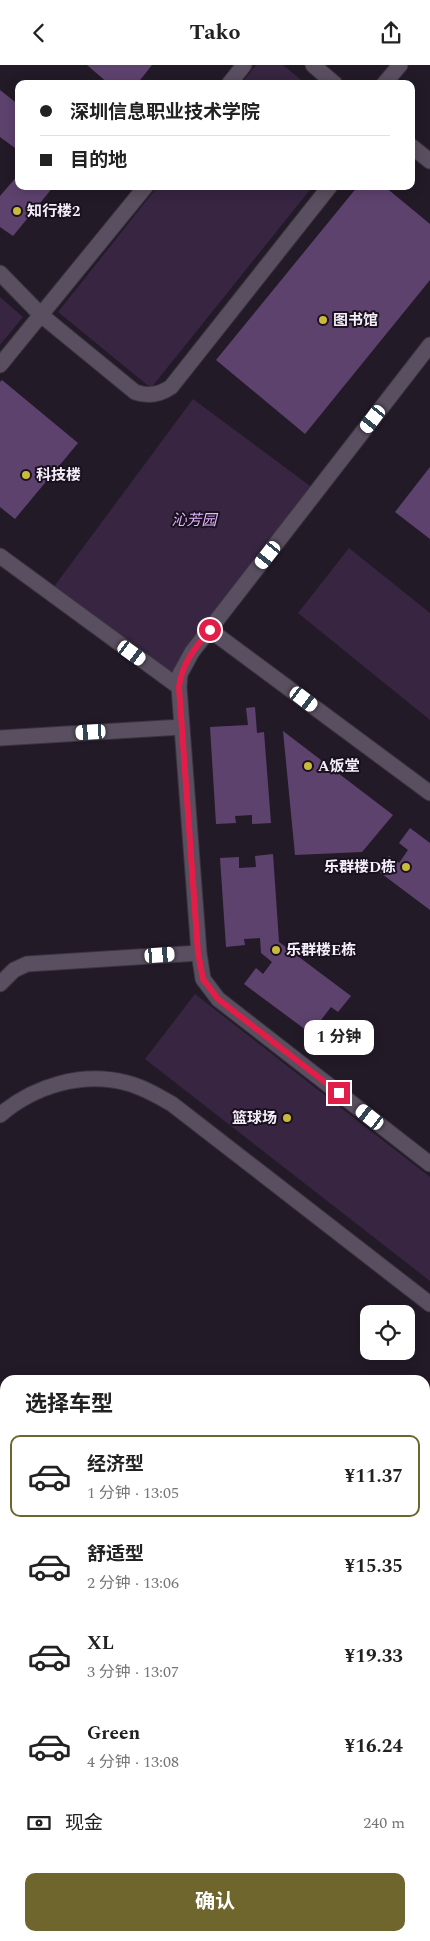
<!DOCTYPE html>
<html lang="zh">
<head>
<meta charset="utf-8">
<style>
  body { margin:0; font-family:Spectral,"Noto Sans SC",serif; background:#f2f2f2; color:#222; height:100vh; display:flex; flex-direction:column; font-size:19px; white-space:nowrap }
  * { box-sizing:border-box; margin:0 }
  p { font-size:16px; color:#767676 }
  .icon { flex:none; width:28px; height:28px; fill:none; stroke:currentColor; stroke-width:2; stroke-linecap:round; stroke-linejoin:round }
  .map { position:relative; flex:1; overflow:hidden }
  .drawer { position:absolute; left:0px; top:1310px; width:430px; height:566px; display:flex; flex-direction:column; background:#fff; border-radius:15px 15px 0 0; box-shadow:0 2px 12px #0003 }
  .drawer>* { flex:none }
  .hud { position:absolute; left:15px; top:15px; width:400px; height:110px; border-radius:10px; box-shadow:0 2px 12px #0003; display:grid; align-content:center; height:110px; padding:0 25px; background:#fff }
  .tools { position:absolute; left:360px; top:1240px; display:grid; gap:10px }
  .tools a { display:grid; place-items:center; width:55px; height:55px; border-radius:10px; background:#fff; box-shadow:0 2px 12px #0003; font-size:25px }
  .end { position:absolute; width:22px; height:22px; margin:-11px; border:6px solid #e11d48; background:#fff; box-shadow:0 0 0 2px #fff }
  .from { border-radius:50% }
  .bubble { position:absolute; height:35px; border-radius:10px; background:#fff; box-shadow:0 2px 12px #0003; font-size:16px; font-weight:700; line-height:35px; text-align:center }
  .car { position:absolute; width:15px; height:30px; margin:-15px -8px; border-radius:6px; box-shadow:0 0 4px 1px #0007; background:linear-gradient(#fff 24%,#345 0 40%,#fff 0 76%,#345 0 86%,#fff 0) }
  .hud b { display:flex; align-items:center; gap:18px; height:48px; font-size:19px }
  .hud b+b { border-top:1px solid #e0e0e0 }
  .hud i { width:12px; height:12px; background:#222 }
  ul { padding:0; list-style:none }
  li { display:flex; align-items:center; gap:15px; height:82px; margin:0 10px 8px; padding:0 15px; border:2px solid transparent; border-radius:10px }
  li div { flex:1 }
  li b { display:block; font-size:19px }
  li em { font-style:normal; font-weight:700 }
  li.on { border-color:#6e662d }
  li>.icon { width:45px; height:45px; stroke-width:1.5 }
  h2 { padding:0 25px; font-size:22px; line-height:60px }
  .pay { display:flex; align-items:center; gap:12px; height:55px; padding:0 25px; font-size:19px }
  .pay p { margin-inline-start:auto }
  .button { display:flex; gap:10px; margin-top:auto; padding:10px 25px }
  .button a { flex:1; height:58px; border-radius:10px; background:#6e662d; color:#fff; font-size:20px; font-weight:700; line-height:58px; text-align:center }
  header { display:flex; justify-content:space-between; align-items:center; height:65px; padding:0 25px; background:#fff; font-size:22px; font-weight:700 }
  .map>svg:first-child { display:block }
  .green { fill:#372541 }
  .building { fill:#5e426e }
  .lines { fill:none; stroke-linecap:round; stroke-linejoin:round }
  .minor-casing { stroke:#3b343f; stroke-width:17 }
  .minor { stroke:#5a4f60; stroke-width:15 }
  .route { stroke:#e11d48; stroke-width:6 }
  .poi-dot { fill:#caba3a; stroke:#19111f; stroke-width:2 }
  .labels { text-anchor:middle; stroke-width:4; stroke-linejoin:round; paint-order:stroke }
  .poi-label { font-size:15px; font-weight:bold; fill:#f5eff9; stroke:#19111f; text-anchor:start }
  .park-label { font-size:15px; font-style:italic; fill:#e2b6fd; stroke:#19111f }
</style>
</head>
<body>
<header><svg class="icon" aria-label="back" viewBox="0 0 24 24"><path d="M15 5l-7 7 7 7"/></svg>Tako<svg class="icon" aria-label="share" viewBox="0 0 24 24"><path d="M12 15V3M7 8l5-5 5 5M5 13v7h14v-7"/></svg></header>
<div class="map">
<svg width="430" height="1876" viewBox="0 0 430 1876">
  <rect width="100%" height="100%" fill="#231a28"/>
  <!-- green -->
  <path class="green" d="M256 0H283L306 19H241Z
    M158 121H313L151 323 58 247Z
    M0 232 23 252 0 280Z
    M193 334 310 421 171 610 53 523Z
    M349 483 430 548V655L298 548Z
    M195 929 430 1112V1216L145 994Z"/>
  <!-- building -->
  <path class="building" d="M87 0H152L137 19H109Z
    M0 25 19 40V86L0 72Z
    M19 109V121H54L13 171 0 162V131Z
    M358 121H384L430 159V215L305 369 216 295Z
    M2 315 78 378 15 454 0 442V317Z
    M430 402V474L395 447Z
    M255 642 257 668 264 667 271 758 252 759V750L235 751 236 758 216 759 210 662 248 660 246 643Z
    M283 666 393 750 362 787 295 790Z
    M410 763 430 778V845L378 806 389 791 399 798 408 785 399 778Z
    M273 789 279 877 351 931 338 947 331 942 321 955 328 960 318 974 244 919 256 903 263 909 272 897 261 888 260 873 244 874 245 880 226 882 220 793 239 792V803L256 802 255 791Z"/>
  <g class="lines">
    <defs>
      <path id="minor" d="M313 0 335 19
        M229 19 244 0
        M384 19 400 0
        M411 81 430 96
        M0 208 41 250 135 327C148 332 159 330 171 322L330 121
        M430 280 192 587 180 609 179 622 199 888 203 914 218 934 430 1099
        M0 300 146 121
        M0 491 179 622
        M210 565 430 728
        M0 673 182 662
        M0 919 14 905 27 899 199 888
        M0 1050C34 1021 82 1006 127 1018 143 1022 158 1031 172 1039L430 1239"/>
    </defs>
    <!-- minor casing -->
    <use href="#minor" class="minor-casing"/>
    <!-- minor -->
    <use href="#minor" class="minor"/>
  </g>
  <g class="lines">
    <!-- route -->
    <path class="route" d="M210 565C195 583 182 598 179 622L198 888 203 914 218 934 339 1028"/>
  </g>
  <!-- markers -->
  <g class="poi-dot">
    <circle cx="17" cy="146" r="5"/>
    <circle cx="323" cy="255" r="5"/>
    <circle cx="26" cy="410" r="5"/>
    <circle cx="308" cy="701" r="5"/>
    <circle cx="406" cy="802" r="5"/>
    <circle cx="276" cy="885" r="5"/>
    <circle cx="287" cy="1053" r="5"/>
  </g>
  <g class="labels">
    <!-- poi labels -->
    <g class="poi-label">
      <text x="27" y="151">知行楼2</text>
      <text x="333" y="260">图书馆</text>
      <text x="36" y="415">科技楼</text>
      <text x="318" y="706">A饭堂</text>
      <text x="396" y="807" text-anchor="end">乐群楼D栋</text>
      <text x="286" y="890">乐群楼E栋</text>
      <text x="277" y="1058" text-anchor="end">篮球场</text>
    </g>
    <!-- park labels -->
    <g class="park-label">
      <text x="194" y="460">沁芳园</text>
    </g>
  </g>
</svg>
<div class="tools">
<a><svg class="icon" aria-label="locate" viewBox="0 0 24 24"><circle cx="12" cy="12" r="6"/><path d="M12 2v4M12 18v4M2 12h4M18 12h4"/></svg></a>
</div>
<i class="end from" style="left:210px;top:565px"></i>
<i class="end" style="left:339px;top:1028px"></i>
<div class="bubble" style="left:304px;top:955px;width:70px">1 分钟</div>
<i class="car" style="left:373px;top:354px;rotate:217deg"></i>
<i class="car" style="left:268px;top:490px;rotate:218deg"></i>
<i class="car" style="left:132px;top:588px;rotate:126deg"></i>
<i class="car" style="left:304px;top:634px;rotate:127deg"></i>
<i class="car" style="left:91px;top:667px;rotate:267deg"></i>
<i class="car" style="left:160px;top:890px;rotate:86deg"></i>
<i class="car" style="left:370px;top:1052px;rotate:308deg"></i>
<div class="hud">
<b><i class="from"></i>深圳信息职业技术学院</b>
<b><i></i>目的地</b>
</div>
<section class="drawer">
<h2>选择车型</h2>
<ul>
<li class="on"><svg class="icon" aria-label="car" viewBox="0 0 24 24"><path d="M5 17H2v-5l4-1 3-4h7l3 4 3 1v5h-3M9 17h6M6 11h13"/><circle cx="7" cy="17" r="2"/><circle cx="17" cy="17" r="2"/></svg><div><b>经济型</b><p>1 分钟 · 13:05</p></div><em>¥11.37</em></li>
<li><svg class="icon" aria-label="car" viewBox="0 0 24 24"><path d="M5 17H2v-5l4-1 3-4h7l3 4 3 1v5h-3M9 17h6M6 11h13"/><circle cx="7" cy="17" r="2"/><circle cx="17" cy="17" r="2"/></svg><div><b>舒适型</b><p>2 分钟 · 13:06</p></div><em>¥15.35</em></li>
<li><svg class="icon" aria-label="car" viewBox="0 0 24 24"><path d="M5 17H2v-5l4-1 3-4h7l3 4 3 1v5h-3M9 17h6M6 11h13"/><circle cx="7" cy="17" r="2"/><circle cx="17" cy="17" r="2"/></svg><div><b>XL</b><p>3 分钟 · 13:07</p></div><em>¥19.33</em></li>
<li><svg class="icon" aria-label="car" viewBox="0 0 24 24"><path d="M5 17H2v-5l4-1 3-4h7l3 4 3 1v5h-3M9 17h6M6 11h13"/><circle cx="7" cy="17" r="2"/><circle cx="17" cy="17" r="2"/></svg><div><b>Green</b><p>4 分钟 · 13:08</p></div><em>¥16.24</em></li>
</ul>
<div class="pay"><svg class="icon" aria-label="cash" viewBox="0 0 24 24"><path d="M3 7h18v10H3z"/><circle cx="12" cy="12" r="2"/></svg>现金<p>240 m</p></div>
<div class="button"><a>确认</a></div>
</section>
</div>
</body>
</html>
